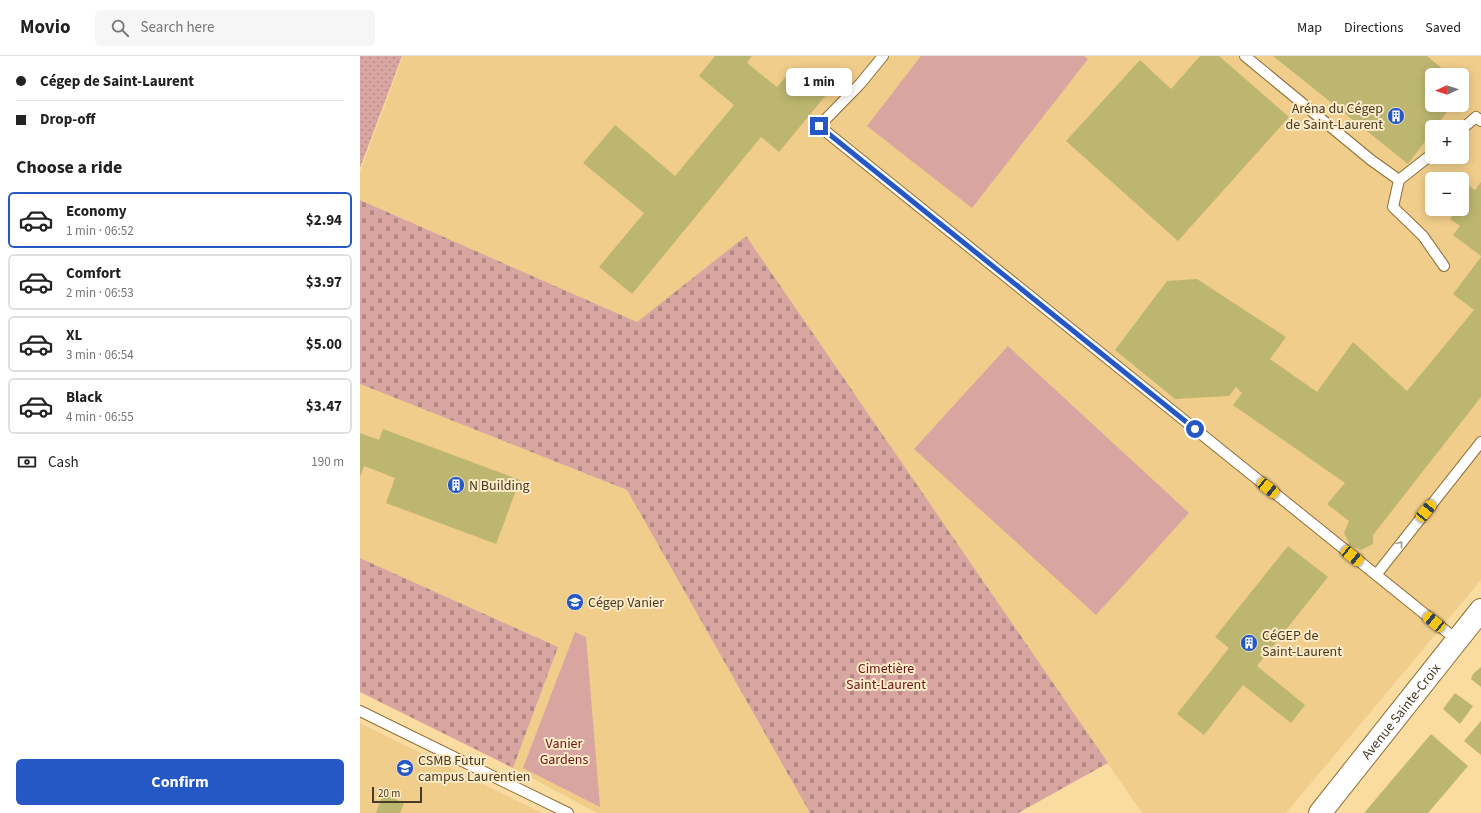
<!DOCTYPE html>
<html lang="en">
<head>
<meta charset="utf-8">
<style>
  body { margin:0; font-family:"Source Sans 3",sans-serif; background:#f6f6f6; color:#222; height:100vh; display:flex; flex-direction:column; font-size:15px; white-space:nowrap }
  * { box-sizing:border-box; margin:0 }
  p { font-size:13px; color:#767676 }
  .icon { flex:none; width:22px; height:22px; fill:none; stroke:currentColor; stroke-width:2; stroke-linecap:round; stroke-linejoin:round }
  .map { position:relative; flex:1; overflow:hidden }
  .panel { display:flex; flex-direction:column; background:#fff; width:360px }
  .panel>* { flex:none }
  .top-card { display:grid; align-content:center; height:88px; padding:0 16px; background:#fff }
  .needle { width:26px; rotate:267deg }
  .buttons { position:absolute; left:1065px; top:12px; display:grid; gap:8px }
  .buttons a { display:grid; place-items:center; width:44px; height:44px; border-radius:6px; background:#fff; box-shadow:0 2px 10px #0003; font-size:20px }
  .scale { position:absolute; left:12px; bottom:10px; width:50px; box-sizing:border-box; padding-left:4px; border:2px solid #473b23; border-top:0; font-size:11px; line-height:14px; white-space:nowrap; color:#473b23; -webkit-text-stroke:3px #fdeac7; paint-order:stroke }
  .end { position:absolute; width:18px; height:18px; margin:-9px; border:5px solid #2557c5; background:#fff; box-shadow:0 0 0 2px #fff }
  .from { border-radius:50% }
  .bubble { position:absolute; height:28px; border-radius:6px; background:#fff; box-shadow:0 2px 10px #0003; font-size:13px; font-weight:700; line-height:28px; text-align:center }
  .car { position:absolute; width:12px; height:24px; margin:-12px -6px; border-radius:5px; box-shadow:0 0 3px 1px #0007; background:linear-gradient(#f5c518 24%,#345 0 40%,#f5c518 0 76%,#345 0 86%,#f5c518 0) }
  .top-card b { display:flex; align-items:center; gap:14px; height:38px; font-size:15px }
  .top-card b+b { border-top:1px solid #e0e0e0 }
  .top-card i { width:10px; height:10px; background:#222 }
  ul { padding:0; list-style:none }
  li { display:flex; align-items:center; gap:12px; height:56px; margin:0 8px 6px; padding:0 8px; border:2px solid #e0e0e0; border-radius:6px }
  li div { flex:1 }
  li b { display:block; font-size:15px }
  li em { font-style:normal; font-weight:700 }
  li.selected { border-color:#2557c5 }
  li>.icon { width:36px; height:36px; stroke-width:1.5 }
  h2 { padding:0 16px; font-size:18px; line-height:48px }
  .pay { display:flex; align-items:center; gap:10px; height:44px; padding:0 16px; font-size:15px }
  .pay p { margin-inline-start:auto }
  .primary-button { display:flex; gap:8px; margin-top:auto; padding:8px 16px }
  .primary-button a { flex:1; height:46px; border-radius:6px; background:#2557c5; color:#fff; font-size:16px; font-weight:700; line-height:46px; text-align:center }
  header { display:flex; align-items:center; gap:24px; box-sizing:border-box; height:56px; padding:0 20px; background:#fff; border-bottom:1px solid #e0e0e0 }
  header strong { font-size:19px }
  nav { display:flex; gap:22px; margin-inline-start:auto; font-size:14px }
  .search { width:280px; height:36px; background:#f6f6f6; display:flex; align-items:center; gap:10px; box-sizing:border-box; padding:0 14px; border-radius:6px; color:#767676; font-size:15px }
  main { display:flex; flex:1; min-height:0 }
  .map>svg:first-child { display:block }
  .built { fill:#f0cd8b; fill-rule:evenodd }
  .cemetery { fill:url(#cemetery-stones) }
  .park { fill:url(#park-dots) }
  .garden { fill:#d8a5a1 }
  .building { fill:#bdb671 }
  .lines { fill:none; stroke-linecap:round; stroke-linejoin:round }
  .lane-casing { stroke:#8c7037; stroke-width:12 }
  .secondary-casing { stroke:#8c7037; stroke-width:24 }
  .lane { stroke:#fff; stroke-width:10 }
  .secondary { stroke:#fff; stroke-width:22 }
  .oneway { stroke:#a39d91 }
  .route { stroke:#2557c5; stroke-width:5 }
  .labels { text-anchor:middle; stroke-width:4; stroke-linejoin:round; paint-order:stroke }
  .poi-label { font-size:14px; fill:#473b23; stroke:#fdeac7; text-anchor:start }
  .park-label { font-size:14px; fill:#6c151a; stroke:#fdeac7 }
  .street-label { font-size:14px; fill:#473b23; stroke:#fdeac7 }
</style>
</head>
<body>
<header>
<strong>Movio</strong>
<div class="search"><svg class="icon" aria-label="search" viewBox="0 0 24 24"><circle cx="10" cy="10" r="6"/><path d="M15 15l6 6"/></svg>Search here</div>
<nav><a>Map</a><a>Directions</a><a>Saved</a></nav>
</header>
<main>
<section class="panel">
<div class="top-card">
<b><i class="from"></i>Cégep de Saint-Laurent</b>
<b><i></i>Drop-off</b>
</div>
<h2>Choose a ride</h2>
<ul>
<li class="selected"><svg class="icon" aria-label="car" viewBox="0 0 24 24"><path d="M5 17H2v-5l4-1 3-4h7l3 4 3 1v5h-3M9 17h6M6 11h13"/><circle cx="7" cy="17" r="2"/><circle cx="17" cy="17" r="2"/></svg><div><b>Economy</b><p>1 min · 06:52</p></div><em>$2.94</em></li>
<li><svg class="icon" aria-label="car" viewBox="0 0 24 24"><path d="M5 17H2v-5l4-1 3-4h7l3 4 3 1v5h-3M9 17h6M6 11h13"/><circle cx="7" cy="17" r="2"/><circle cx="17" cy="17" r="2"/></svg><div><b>Comfort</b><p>2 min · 06:53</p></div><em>$3.97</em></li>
<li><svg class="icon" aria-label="car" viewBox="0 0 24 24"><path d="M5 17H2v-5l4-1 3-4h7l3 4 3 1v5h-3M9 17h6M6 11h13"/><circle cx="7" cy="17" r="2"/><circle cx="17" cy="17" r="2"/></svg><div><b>XL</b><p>3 min · 06:54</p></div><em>$5.00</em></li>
<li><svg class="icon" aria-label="car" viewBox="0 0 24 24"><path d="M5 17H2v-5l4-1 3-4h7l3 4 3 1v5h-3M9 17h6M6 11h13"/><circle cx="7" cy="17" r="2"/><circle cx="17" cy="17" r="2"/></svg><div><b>Black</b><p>4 min · 06:55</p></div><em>$3.47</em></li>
</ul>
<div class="pay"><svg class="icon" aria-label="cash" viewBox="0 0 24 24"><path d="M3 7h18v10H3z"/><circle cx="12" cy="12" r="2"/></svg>Cash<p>190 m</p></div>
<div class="primary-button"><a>Confirm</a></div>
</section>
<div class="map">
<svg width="1121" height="757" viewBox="0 0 1121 757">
  <defs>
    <pattern id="cemetery-stones" width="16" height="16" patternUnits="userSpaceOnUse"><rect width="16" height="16" fill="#d8a5a1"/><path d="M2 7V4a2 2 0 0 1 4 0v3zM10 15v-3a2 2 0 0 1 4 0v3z" fill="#b18883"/></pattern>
    <pattern id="park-dots" width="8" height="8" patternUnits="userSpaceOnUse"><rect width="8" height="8" fill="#d8a5a1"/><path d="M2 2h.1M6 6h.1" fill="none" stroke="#b18883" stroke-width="1.8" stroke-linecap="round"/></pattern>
  </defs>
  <rect width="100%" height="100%" fill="#fadba0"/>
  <!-- built -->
  <path class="built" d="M43 0H1121V524L926 757H782L386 181 277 266 0 144V116ZM1072 19H1102V49H1072ZM1072 71H1102V101H1072ZM1072 123H1102V153H1072Z
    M0 328 267 434 450 757H237L153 712 198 591 0 502Z
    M0 667 182 757H0Z"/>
  <!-- cemetery -->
  <path class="cemetery" d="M0 144 277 266 386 180 748 707 658 757H450L267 434 0 328Z
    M0 502 198 591 153 712 0 636Z"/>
  <!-- park -->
  <path class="park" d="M0 0H42L0 112Z"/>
  <!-- garden -->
  <path class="garden" d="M561 0H724L728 3 612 152 507 70Z
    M648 290 829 457 736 559 554 393Z
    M215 576 226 581 240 751 163 712Z"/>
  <!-- building -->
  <path class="building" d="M355 0H392L387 7 417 31 434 11 467 38 419 96 401 81 272 238 239 211 284 157 223 107 255 69 315 120 374 49 339 20Z
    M840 0H859L929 61 818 185 706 85 780 4 811 33Z
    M913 0H1067L1090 19H1072V49H1092L1076 71H1072V76L1048 108Z
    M1102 125 1115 134 1121 126V200L1093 179 1100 170 1090 163 1097 153H1102Z
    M1121 201V341L1013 479V488L1001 494 990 489 984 477 989 465 967 448 985 427 873 349 882 337 876 331 869 340 815 343 755 294 807 225 837 223 926 281 910 303 957 336 993 286 1047 335 1114 254 1093 238Z
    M23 373 160 424 136 488 26 447 35 422 4 410 0 421V377L19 384Z
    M928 490 968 521 897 610 945 649 931 667 883 629 844 679 817 658 869 592 855 581Z
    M1121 611V631L1111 623 1113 618Z
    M1095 637 1113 650 1100 668 1083 653Z
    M1121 665V699L1104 685Z
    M1071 678 1108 710 1068 757H1004Z
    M23 738 44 747 40 757H16Z"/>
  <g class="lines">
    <defs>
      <path id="lane" d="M523 0 500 28 459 70 1097 584
        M885 0 1011 104 1039 124 1033 151 1063 180 1084 210
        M1102 73 1116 61 1121 65
        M1039 124 1072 98
        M1016 519 1121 386
        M0 655 208 757"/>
      <g id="secondary">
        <path id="s1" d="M960 757 1121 554"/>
      </g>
    </defs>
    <!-- lane casing -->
    <use href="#lane" class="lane-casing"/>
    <!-- secondary casing -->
    <use href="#secondary" class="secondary-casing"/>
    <!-- lane -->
    <use href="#lane" class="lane"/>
    <!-- secondary -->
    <use href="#secondary" class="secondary"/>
  </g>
  <!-- one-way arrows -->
  <defs><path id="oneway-chevron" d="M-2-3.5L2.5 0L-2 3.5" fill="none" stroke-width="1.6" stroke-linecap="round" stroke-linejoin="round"/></defs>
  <use class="oneway" href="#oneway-chevron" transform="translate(1040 488) rotate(-52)"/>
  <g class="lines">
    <!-- route -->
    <path class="route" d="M459 70 835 373"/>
  </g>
  <!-- icons -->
  <defs>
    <symbol id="building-disc" viewBox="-11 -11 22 22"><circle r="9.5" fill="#2557c5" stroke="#fdeac7"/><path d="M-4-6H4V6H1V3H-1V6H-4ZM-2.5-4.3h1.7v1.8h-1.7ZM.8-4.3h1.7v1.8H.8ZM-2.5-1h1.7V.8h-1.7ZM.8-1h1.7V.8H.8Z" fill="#fff"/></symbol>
    <symbol id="university-disc" viewBox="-11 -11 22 22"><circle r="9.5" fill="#2557c5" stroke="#fdeac7"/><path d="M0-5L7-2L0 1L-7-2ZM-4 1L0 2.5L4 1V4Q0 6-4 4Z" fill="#fff"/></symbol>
    <symbol id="school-disc" viewBox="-11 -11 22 22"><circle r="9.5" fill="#2557c5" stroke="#fdeac7"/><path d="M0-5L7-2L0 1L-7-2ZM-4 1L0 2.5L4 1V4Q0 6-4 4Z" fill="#fff"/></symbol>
  </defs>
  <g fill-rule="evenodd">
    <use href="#building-disc" x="1026" y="50" width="20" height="20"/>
    <use href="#building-disc" x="86" y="419" width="20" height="20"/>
    <use href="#university-disc" x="205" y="536" width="20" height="20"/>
    <use href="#building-disc" x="879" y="577" width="20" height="20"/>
    <use href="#school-disc" x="35" y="702" width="20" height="20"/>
  </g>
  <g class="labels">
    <!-- poi labels -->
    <g class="poi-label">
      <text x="1023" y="57" text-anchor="end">Aréna du Cégep<tspan x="1023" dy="16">de Saint-Laurent</tspan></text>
      <text x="109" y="434">N Building</text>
      <text x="228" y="551">Cégep Vanier</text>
      <text x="902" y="584">CéGEP de<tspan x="902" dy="16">Saint-Laurent</tspan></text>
      <text x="58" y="709">CSMB Futur<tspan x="58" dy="16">campus Laurentien</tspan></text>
    </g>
    <!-- park labels -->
    <g class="park-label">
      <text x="526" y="617">Cimetière<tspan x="526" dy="16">Saint-Laurent</tspan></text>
      <text x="204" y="692">Vanier<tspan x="204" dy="16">Gardens</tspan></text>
    </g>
    <!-- street labels -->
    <g class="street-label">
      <text dy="5" stroke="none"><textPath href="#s1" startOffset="130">Avenue Sainte-Croix</textPath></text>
    </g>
  </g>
</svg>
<div class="buttons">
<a><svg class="needle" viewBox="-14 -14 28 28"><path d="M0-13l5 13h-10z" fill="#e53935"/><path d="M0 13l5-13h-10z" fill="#767676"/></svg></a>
<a>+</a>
<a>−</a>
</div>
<div class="scale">20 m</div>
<i class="end from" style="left:835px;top:373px"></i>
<i class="end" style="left:459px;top:70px"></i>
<div class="bubble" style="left:426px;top:12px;width:66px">1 min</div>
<i class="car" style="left:908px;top:432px;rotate:129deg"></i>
<i class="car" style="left:1066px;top:455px;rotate:39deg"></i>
<i class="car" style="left:992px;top:500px;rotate:129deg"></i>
<i class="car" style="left:1074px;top:566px;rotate:309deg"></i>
</div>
</main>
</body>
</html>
